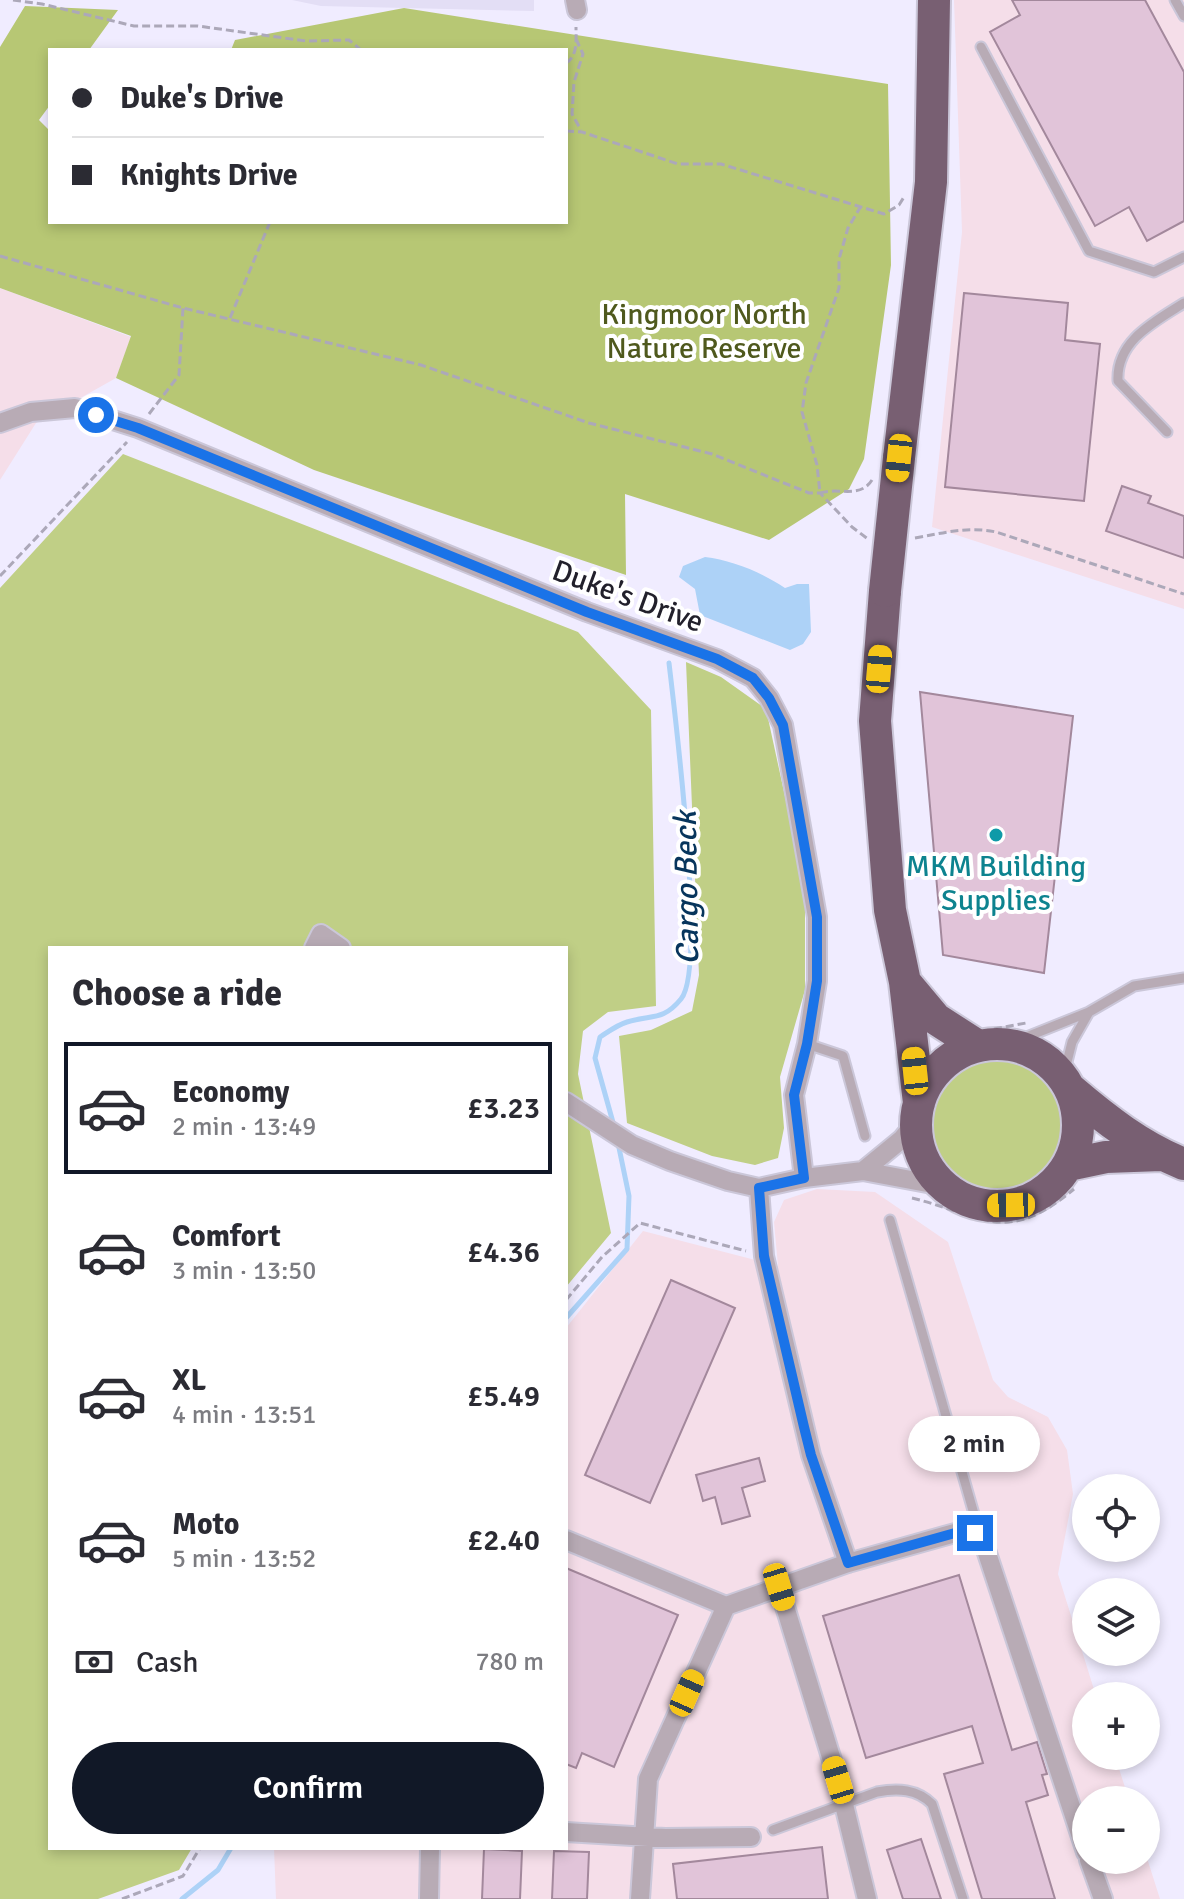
<!DOCTYPE html>
<html lang="en">
<head>
<meta charset="utf-8">
<style>
  body { margin:0; font-family:Signika,sans-serif; background:#f2f2f3; color:#2b2b33; height:100vh; display:flex; flex-direction:column; font-size:30px; white-space:nowrap }
  * { box-sizing:border-box; margin:0 }
  p { font-size:26px; color:#7c7c81 }
  .icon { flex:none; width:44px; height:44px; fill:none; stroke:currentColor; stroke-width:2; stroke-linecap:round; stroke-linejoin:round }
  .map { position:relative; flex:1; overflow:hidden }
  .side { position:absolute; left:48px; top:946px; width:520px; height:904px; display:flex; flex-direction:column; background:#fff; border-radius:0px; box-shadow:0 4px 12px #0003 }
  .side>* { flex:none }
  .top-card { position:absolute; left:48px; top:48px; width:520px; height:176px; border-radius:0px; box-shadow:0 4px 12px #0003; display:grid; align-content:center; height:176px; padding:0 24px; background:#fff }
  .tools { position:absolute; left:1072px; top:1474px; display:grid; gap:16px }
  .tools a { display:grid; place-items:center; width:88px; height:88px; border-radius:50%; background:#fff; box-shadow:0 4px 12px #0003; font-size:40px }
  .end { position:absolute; width:36px; height:36px; margin:-18px; border:10px solid #1a73e8; background:#fff; box-shadow:0 0 0 4px #fff }
  .from { border-radius:50% }
  .bubble { position:absolute; height:56px; border-radius:28px; background:#fff; box-shadow:0 4px 12px #0003; font-size:26px; font-weight:600; line-height:56px; text-align:center }
  .car { position:absolute; width:24px; height:48px; margin:-24px -12px; border-radius:10px; box-shadow:0 0 6px 2px #0007; background:linear-gradient(#f5c518 24%,#345 0 40%,#f5c518 0 76%,#345 0 86%,#f5c518 0) }
  .top-card b { display:flex; align-items:center; gap:28px; height:76px; font-size:30px }
  .top-card b+b { border-top:2px solid #e1e1e2 }
  .top-card i { width:20px; height:20px; background:#2b2b33 }
  ul { padding:0; list-style:none }
  li { display:flex; align-items:center; gap:24px; height:132px; margin:0 16px 12px; padding:0 8px; border:4px solid transparent; border-radius:0px }
  li div { flex:1 }
  li b { display:block; font-size:30px }
  li em { font-style:normal; font-weight:600 }
  li.current { border-color:#111827 }
  li>.icon { width:72px; height:72px; stroke-width:1.5 }
  h2 { padding:0 24px; font-size:36px; line-height:96px }
  .pay { display:flex; align-items:center; gap:20px; height:88px; padding:0 24px; font-size:30px }
  .pay p { margin-inline-start:auto }
  .button { display:flex; gap:16px; margin-top:auto; padding:16px 24px }
  .button a { flex:1; height:92px; border-radius:48px; background:#111827; color:#fff; font-size:32px; font-weight:600; line-height:92px; text-align:center }
  .map>svg:first-child { display:block }
  .built { fill:#e3def5 }
  .industrial { fill:#f5dee9 }
  .green { fill:#c0cf86 }
  .forest { fill:#b7c774 }
  .water { fill:#add2f7 }
  .lines { fill:none; stroke-linecap:round; stroke-linejoin:round }
  .stream { stroke:#add2f7; stroke-width:5 }
  .building { fill:#e1c4d9; stroke:#a3889c; stroke-width:2 }
  .lane-casing { stroke:#cbc7d9; stroke-width:13 }
  .street-casing { stroke:#cbc7d9; stroke-width:22 }
  .highway-casing { stroke:#cbc7d9; stroke-width:36 }
  .path { stroke:#aca8b9; stroke-width:3; stroke-dasharray:8 4; stroke-linecap:butt }
  .lane { stroke:#b8abb5; stroke-width:9 }
  .street { stroke:#b8abb5; stroke-width:18 }
  .highway { stroke:#785f72; stroke-width:32 }
  .highway-bridge-casing { stroke:#cbc7d9; stroke-width:36; stroke-linecap:butt }
  .highway-bridge { stroke:#785f72; stroke-width:32 }
  .route { stroke:#1a73e8; stroke-width:10 }
  .culture-dot { fill:#0f9aa8; stroke:#fff; stroke-width:3 }
  .labels { text-anchor:middle; stroke-width:8; stroke-linejoin:round; paint-order:stroke }
  .park-label { font-size:30px; fill:#4f591d; stroke:#fff }
  .street-label { font-size:30px; fill:#22202b; stroke:#fff }
  .culture-label { font-size:30px; fill:#0d838f; stroke:#fff }
  .water-label { font-size:32px; font-style:italic; fill:#07355c; stroke:#fff }
</style>
</head>
<body>
<div class="map">
<svg width="1184" height="1899" viewBox="0 0 1184 1899">
  <rect width="100%" height="100%" fill="#f0ecff"/>
  <!-- built -->
  <path class="built" d="M292 0H534V11L321 6Z"/>
  <!-- industrial -->
  <path class="industrial" d="M954 0H1184V609L932 527 962 232Z
    M0 288 131 337 116 378 36 423 0 480Z
    M817 1189 875 1192 948 1242 993 1380 1008 1397 1048 1417 1067 1450 1073 1494 1058 1574 1096 1696H1086V1756H1115L1129 1800H1086V1860H1146V1855L1160 1899H276L274 1848H566V1328L643 1231 778 1266 774 1222 784 1200Z"/>
  <!-- green -->
  <path class="green" d="M123 454 578 632 651 710 656 1006 608 1012 583 1031 578 1074 611 1233 566 1287V948H50V1848H192L179 1870 98 1899H0V588Z
    M686 662 721 677 766 709 786 801 805 905V990L780 1077 784 1128 778 1158 755 1165 712 1156 627 1123 619 1036 651 1030 692 1011 699 975Z
    M928 1125a69 69 0 1 1 138 0a69 69 0 1 1-138 0Z"/>
  <!-- forest -->
  <path class="forest" d="M25 6 118 10 89 50H50V105L39 120 50 131V222H566V50H231L235 40 404 8 888 84 891 265 864 459 849 489 769 540 625 494 626 575 314 470 116 378 131 336 0 288V47Z"/>
  <!-- water -->
  <path class="water" d="M705 557C732 560 763 573 785 588L797 584H809L811 632 803 644 790 650 700 615 695 589 679 577 683 566Z"/>
  <g class="lines">
    <!-- stream -->
    <path class="stream" d="M614 1126 595 1058 600 1037C608 1032 617 1025 627 1022 652 1014 662 1022 681 999 707 968 675 715 669 663
      M566 1318 627 1249 629 1196 618 1143
      M182 1899 218 1870 231 1848"/>
  </g>
  <!-- building -->
  <path class="building" d="M1012 0H1145L1184 72V221L1147 241 1129 207 1095 226 990 32 1020 15Z
    M964 293 1068 303 1065 340 1100 344 1084 501 945 487Z
    M1122 486 1151 496 1148 503 1184 516V558L1106 531Z
    M920 692 1073 716 1044 973 943 955Z
    M671 1280 735 1308 650 1503 585 1475Z
    M759 1458 765 1481 742 1488 750 1516 722 1524 715 1497 703 1501 696 1475Z
    M566 1568 678 1615 614 1767 582 1753 576 1768 566 1764Z
    M959 1575 1012 1750 1037 1742 1047 1774 1042 1775 1048 1795 1026 1802 1055 1899H982L944 1774 983 1763 972 1726 866 1758 823 1616Z
    M921 1839 941 1899H903L887 1850Z
    M822 1847 828 1899H677L673 1864Z
    M484 1849 522 1851 520 1899H482Z
    M554 1851 589 1852 587 1899H552Z"/>
  <g class="lines">
    <defs>
      <path id="lane" d="M1175 0 1184 16
        M981 47 1089 251 1154 272 1184 257
        M1167 432 1118 381C1116 341 1154 322 1184 303
        M807 1044 843 1056 865 1136
        M1009 1044 1089 1012 1134 986 1184 978
        M1063 1078 1072 1042 1089 1012
        M890 1220 976 1521 975 1533
        M773 1830 877 1792C898 1788 917 1789 932 1804L963 1899"/>
      <path id="street" d="M575 0 577 10
        M0 423 31 412 75 408 138 428 587 612 717 659 753 678 769 698 783 725 817 917V981L807 1044 794 1095 804 1178
        M314 948 321 934 341 948
        M566 1102 632 1145 670 1161 728 1181 759 1188 804 1178 863 1171 943 1186
        M863 1171 902 1139 916 1122
        M759 1188 764 1256 811 1455 848 1563
        M566 1540 726 1606 848 1563 955 1533H975L984 1544 1086 1852
        M779 1587 838 1780 867 1899
        M566 1832 665 1838 751 1837
        M1089 1860 1103 1899
        M429 1899 430 1848
        M640 1899 648 1779 726 1606"/>
      <path id="highway" d="M899 458 931 182 934 0
        M885 591 875 721 890 910 905 982 919 1103
        M905 982 936 1019 978 1046
        M916 1125a81 81 0 1 1 162 0a81 81 0 1 1-162 0Z
        M1070 1089C1105 1119 1141 1147 1184 1164
        M1068 1165 1106 1157 1161 1155"/>
    </defs>
    <!-- lane casing -->
    <use href="#lane" class="lane-casing"/>
    <!-- street casing -->
    <use href="#street" class="street-casing"/>
    <!-- highway casing -->
    <use href="#highway" class="highway-casing"/>
    <!-- path -->
    <path class="path" d="M13 0 42 4 134 26H198L306 41 349 40 361 50
      M576 39 583 54 574 82 572 114 581 130
      M566 63C578 56 576 40 576 27
      M566 131 582 132 678 164H721L884 214 899 205 904 197
      M861 206 848 228 839 259V288L806 383 802 412 817 465 820 493C839 487 860 499 872 480
      M0 256 183 308 421 365 589 423 712 454 809 493H820L852 527 868 539
      M230 318 270 222
      M149 414 179 375 183 308
      M915 538C944 533 967 526 996 532L1184 594
      M0 576 127 442
      M994 1029 1026 1023
      M912 1198C984 1216 1006 1246 1074 1189
      M566 1300 602 1257 640 1223 746 1251
      M122 1899 183 1876 200 1848"/>
    <!-- lane -->
    <use href="#lane" class="lane"/>
    <!-- street -->
    <use href="#street" class="street"/>
    <!-- highway -->
    <use href="#highway" class="highway"/>
    <defs>
      <path id="highway-bridge" d="M885 591 899 458"/>
    </defs>
    <!-- highway-bridge casing -->
    <use href="#highway-bridge" class="highway-bridge-casing"/>
    <!-- highway-bridge -->
    <use href="#highway-bridge" class="highway-bridge"/>
  </g>
  <g class="lines">
    <!-- route -->
    <path class="route" d="M96 415 138 428 587 612 717 659 753 678 769 698 783 725 817 917V981L807 1044 794 1095 804 1178 759 1188 764 1256 804 1427 811 1455 848 1563 955 1533H975"/>
  </g>
  <!-- markers -->
  <circle class="culture-dot" cx="996" cy="835" r="8"/>
  <g class="labels">
    <!-- park labels -->
    <g class="park-label">
      <text x="704" y="324">Kingmoor North<tspan x="704" dy="34">Nature Reserve</tspan></text>
    </g>
    <!-- street labels -->
    <g class="street-label">
      <text transform="translate(628 596) rotate(20)" y="10">Duke's Drive</text>
    </g>
    <!-- culture labels -->
    <g class="culture-label">
      <text x="996" y="876">MKM Building<tspan x="996" dy="34">Supplies</tspan></text>
    </g>
    <!-- water labels -->
    <g class="water-label">
      <text transform="translate(686 888) rotate(-91)" y="11">Cargo Beck</text>
    </g>
  </g>
</svg>
<div class="tools">
<a><svg class="icon" aria-label="locate" viewBox="0 0 24 24"><circle cx="12" cy="12" r="6"/><path d="M12 2v4M12 18v4M2 12h4M18 12h4"/></svg></a>
<a><svg class="icon" aria-label="layers" viewBox="0 0 24 24"><path d="M12 4l9 5-9 5-9-5zM3 14l9 5 9-5"/></svg></a>
<a>+</a>
<a>−</a>
</div>
<i class="end from" style="left:96px;top:415px"></i>
<i class="end" style="left:975px;top:1533px"></i>
<div class="bubble" style="left:908px;top:1416px;width:132px">2 min</div>
<i class="car" style="left:899px;top:458px;rotate:186deg"></i>
<i class="car" style="left:879px;top:669px;rotate:5deg"></i>
<i class="car" style="left:915px;top:1071px;rotate:354deg"></i>
<i class="car" style="left:1011px;top:1205px;rotate:269deg"></i>
<i class="car" style="left:779px;top:1587px;rotate:163deg"></i>
<i class="car" style="left:687px;top:1693px;rotate:24deg"></i>
<i class="car" style="left:838px;top:1780px;rotate:343deg"></i>
<div class="top-card">
<b><i class="from"></i>Duke's Drive</b>
<b><i></i>Knights Drive</b>
</div>
<section class="side">
<h2>Choose a ride</h2>
<ul>
<li class="current"><svg class="icon" aria-label="car" viewBox="0 0 24 24"><path d="M5 17H2v-5l4-1 3-4h7l3 4 3 1v5h-3M9 17h6M6 11h13"/><circle cx="7" cy="17" r="2"/><circle cx="17" cy="17" r="2"/></svg><div><b>Economy</b><p>2 min · 13:49</p></div><em>£3.23</em></li>
<li><svg class="icon" aria-label="car" viewBox="0 0 24 24"><path d="M5 17H2v-5l4-1 3-4h7l3 4 3 1v5h-3M9 17h6M6 11h13"/><circle cx="7" cy="17" r="2"/><circle cx="17" cy="17" r="2"/></svg><div><b>Comfort</b><p>3 min · 13:50</p></div><em>£4.36</em></li>
<li><svg class="icon" aria-label="car" viewBox="0 0 24 24"><path d="M5 17H2v-5l4-1 3-4h7l3 4 3 1v5h-3M9 17h6M6 11h13"/><circle cx="7" cy="17" r="2"/><circle cx="17" cy="17" r="2"/></svg><div><b>XL</b><p>4 min · 13:51</p></div><em>£5.49</em></li>
<li><svg class="icon" aria-label="car" viewBox="0 0 24 24"><path d="M5 17H2v-5l4-1 3-4h7l3 4 3 1v5h-3M9 17h6M6 11h13"/><circle cx="7" cy="17" r="2"/><circle cx="17" cy="17" r="2"/></svg><div><b>Moto</b><p>5 min · 13:52</p></div><em>£2.40</em></li>
</ul>
<div class="pay"><svg class="icon" aria-label="cash" viewBox="0 0 24 24"><path d="M3 7h18v10H3z"/><circle cx="12" cy="12" r="2"/></svg>Cash<p>780 m</p></div>
<div class="button"><a>Confirm</a></div>
</section>
</div>
</body>
</html>
